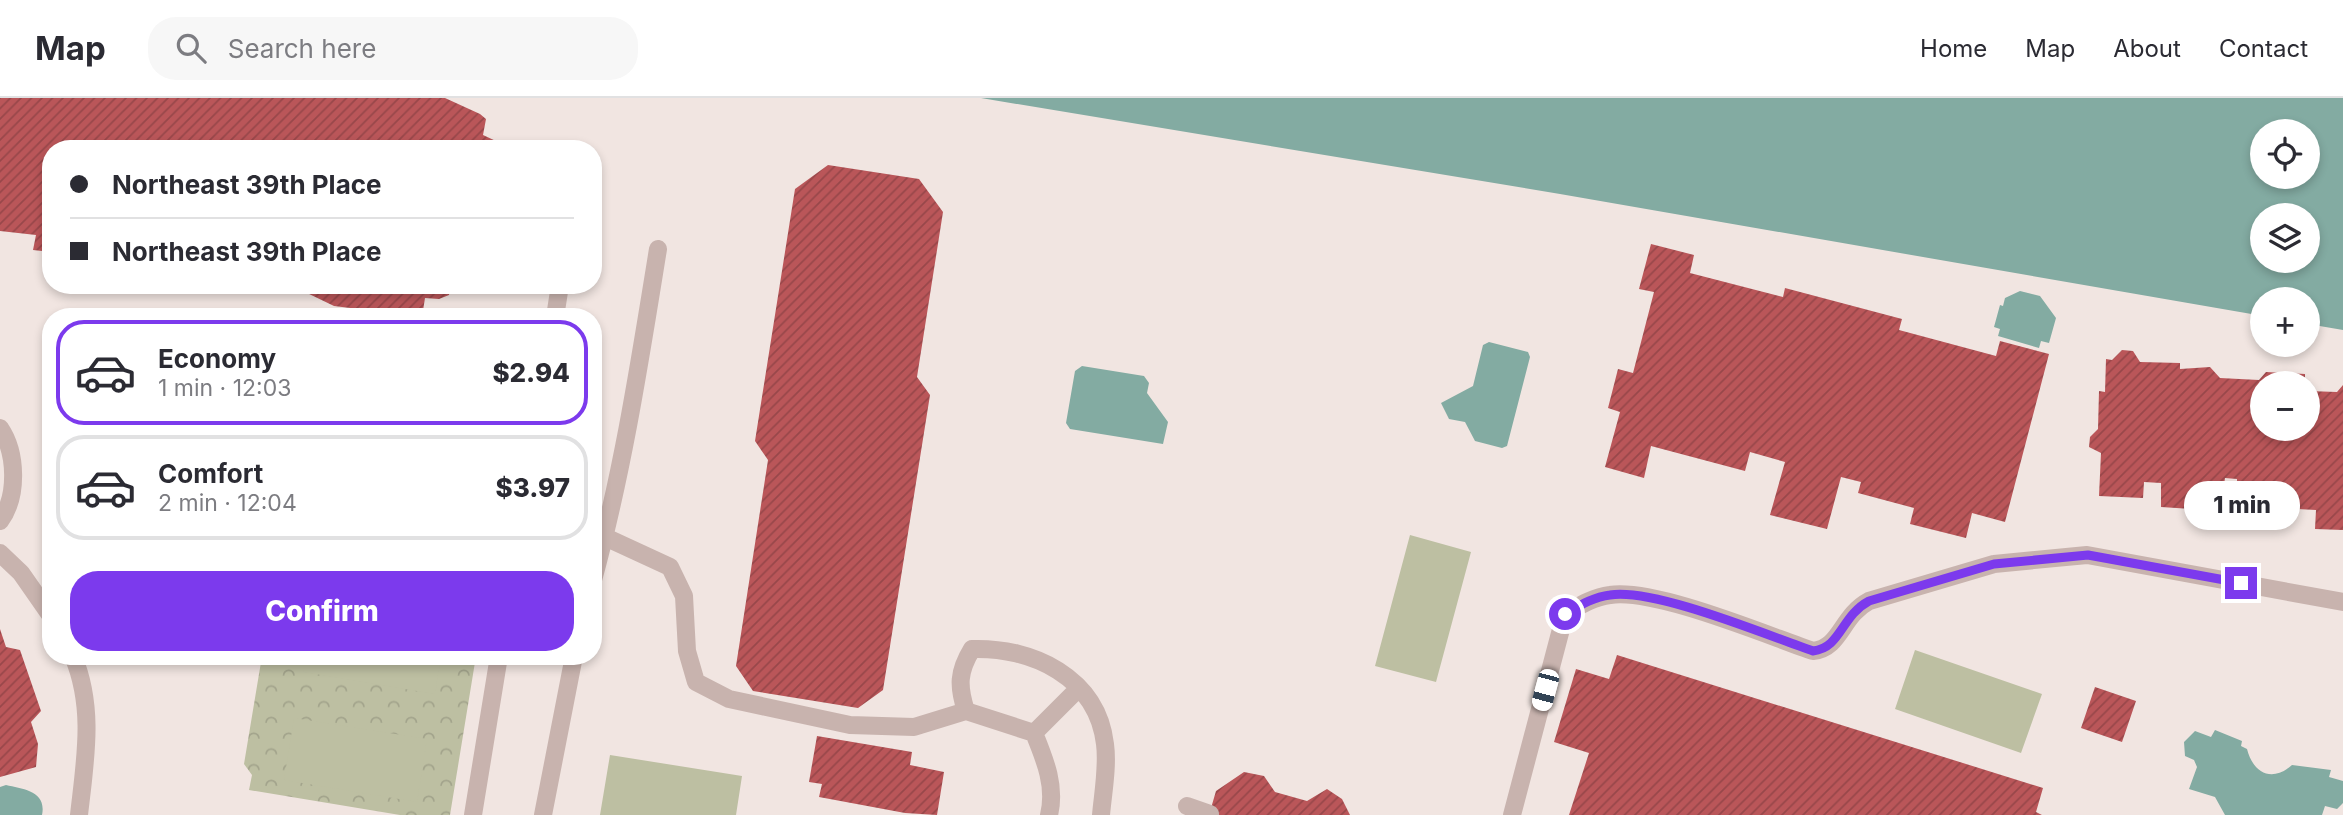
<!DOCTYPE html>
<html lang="en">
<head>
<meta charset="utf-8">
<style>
  body { margin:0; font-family:Inter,sans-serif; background:#f7f7f7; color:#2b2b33; height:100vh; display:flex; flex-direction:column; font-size:26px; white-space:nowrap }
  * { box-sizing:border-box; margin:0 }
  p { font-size:23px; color:#7c7c81 }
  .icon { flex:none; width:38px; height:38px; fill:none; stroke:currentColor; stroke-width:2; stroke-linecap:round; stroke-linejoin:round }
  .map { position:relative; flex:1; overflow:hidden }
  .drawer { position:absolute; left:42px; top:210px; width:560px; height:357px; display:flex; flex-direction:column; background:#fff; border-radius:28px; box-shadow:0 4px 10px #0003 }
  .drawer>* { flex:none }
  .top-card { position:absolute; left:42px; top:42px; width:560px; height:154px; border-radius:28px; box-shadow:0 4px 10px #0003; display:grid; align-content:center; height:154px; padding:0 28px; background:#fff }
  .controls { position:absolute; left:2250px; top:21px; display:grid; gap:14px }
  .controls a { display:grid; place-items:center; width:70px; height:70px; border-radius:50%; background:#fff; box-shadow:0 4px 10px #0003; font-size:35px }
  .end { position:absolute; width:32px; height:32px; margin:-16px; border:9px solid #7c3aed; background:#fff; box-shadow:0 0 0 4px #fff }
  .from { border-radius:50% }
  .bubble { position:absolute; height:49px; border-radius:24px; background:#fff; box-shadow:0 4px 10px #0003; font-size:23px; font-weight:800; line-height:49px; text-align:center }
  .car { position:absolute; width:21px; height:42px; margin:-21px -10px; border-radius:9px; box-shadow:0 0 5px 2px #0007; background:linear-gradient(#fff 24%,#345 0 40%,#fff 0 76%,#345 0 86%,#fff 0) }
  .top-card b { display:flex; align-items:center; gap:24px; height:66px; font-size:26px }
  .top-card b+b { border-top:2px solid #e1e1e2 }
  .top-card i { width:18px; height:18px; background:#2b2b33 }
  ul { padding:12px 0 0; list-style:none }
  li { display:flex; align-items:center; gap:21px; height:105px; margin:0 14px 10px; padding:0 14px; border:4px solid #e1e1e2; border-radius:28px }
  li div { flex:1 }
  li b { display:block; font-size:26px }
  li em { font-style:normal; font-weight:800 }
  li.current { border-color:#7c3aed }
  li>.icon { width:63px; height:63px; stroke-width:1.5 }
  .cta { display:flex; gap:14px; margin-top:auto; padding:14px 28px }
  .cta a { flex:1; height:80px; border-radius:28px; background:#7c3aed; color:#fff; font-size:28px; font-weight:800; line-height:80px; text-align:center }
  header { display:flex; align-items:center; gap:42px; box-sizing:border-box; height:98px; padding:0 35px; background:#fff; border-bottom:2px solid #e1e1e2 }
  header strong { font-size:33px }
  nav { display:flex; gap:38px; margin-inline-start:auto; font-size:24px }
  .search { width:490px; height:63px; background:#f7f7f7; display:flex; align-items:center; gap:18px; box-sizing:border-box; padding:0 24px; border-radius:28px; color:#7c7c81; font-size:26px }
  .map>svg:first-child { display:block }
  .forest { fill:url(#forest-crowns) }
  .pitch { fill:#bdbfa2 }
  .water { fill:#83aba2; fill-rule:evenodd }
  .building { fill:url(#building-hatch) }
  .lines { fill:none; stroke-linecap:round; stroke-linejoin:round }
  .minor { stroke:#c8b3ae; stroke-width:18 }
  .route { stroke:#7c3aed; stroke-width:9 }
</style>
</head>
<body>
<header>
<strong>Map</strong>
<div class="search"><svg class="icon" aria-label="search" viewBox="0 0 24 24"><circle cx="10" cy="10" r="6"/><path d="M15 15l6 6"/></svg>Search here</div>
<nav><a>Home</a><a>Map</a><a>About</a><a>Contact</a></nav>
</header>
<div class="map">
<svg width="2343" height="717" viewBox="0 0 2343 717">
  <defs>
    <pattern id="forest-crowns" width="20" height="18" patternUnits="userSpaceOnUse" patternTransform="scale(1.75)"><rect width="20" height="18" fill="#bdbfa2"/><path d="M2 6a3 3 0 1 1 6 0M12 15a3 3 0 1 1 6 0" fill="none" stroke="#a3a48c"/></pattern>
    <pattern id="building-hatch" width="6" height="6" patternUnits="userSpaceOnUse" patternTransform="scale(1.75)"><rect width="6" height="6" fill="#ba5659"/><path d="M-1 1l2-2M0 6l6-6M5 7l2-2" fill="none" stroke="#98474a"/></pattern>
  </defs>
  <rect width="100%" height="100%" fill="#f1e5e1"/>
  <!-- forest -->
  <path class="forest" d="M262 558H476L450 717H400L249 692 252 677 244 666Z"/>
  <!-- pitch -->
  <path class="pitch" d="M1410 437 1471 454 1436 584 1375 568Z
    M1915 552 2042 596 2021 655 1895 611Z
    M305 558H441L435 596 303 574Z
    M294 620 427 641 417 704 284 682Z
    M610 657 742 678 736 717H600Z"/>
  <!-- water -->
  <path class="water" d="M981 0H2343V232L2308 226V201H2263V218L1560 96ZM2308 33V79H2263V33ZM2308 117V163H2263V117Z
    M2020 193 2040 198 2056 220 2049 245 2041 243 2039 250 1998 238 2000 231 1994 229 2000 207 2003 208 2005 200Z
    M1489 244 1528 254 1530 259 1507 348 1502 350 1475 343 1465 324 1449 321 1441 305 1473 288 1483 247Z
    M1082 268 1144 278 1149 285 1147 295 1168 324 1163 346 1070 331 1066 325 1075 273Z
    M2215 632 2242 643 2241 648 2247 651C2253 675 2272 685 2292 667L2331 672 2329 679 2343 683V705L2337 711 2325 708 2322 717H2225L2215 699 2189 691 2197 669 2194 662 2185 658 2184 644 2195 633 2211 639Z
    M6 687C23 691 47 693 42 717H0V689Z"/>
  <!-- building -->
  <path class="building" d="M0 0H445L480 16 486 21 483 37 498 44V51H51V154L33 152 36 137 0 133Z
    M828 67 919 81 943 114 917 279 930 297 883 592 858 610 753 593 736 568 768 362 755 343 795 91Z
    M1651 146 1694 157 1690 175 1783 199 1785 190 1902 221 1899 232 1996 258 2000 243 2049 256 2005 424 1972 415 1966 440 1910 426 1914 410 1858 395 1861 384 1841 379 1827 431 1770 417 1785 364 1750 354 1745 373 1651 348 1644 380 1605 369 1620 314 1608 310 1618 271 1633 275 1654 194 1639 191Z
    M306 187H451L449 197 439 201 425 200 422 219 334 208 305 194Z
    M2122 252 2133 253 2140 264 2180 265V271L2210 269 2220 280 2259 282 2266 274 2305 276V285H2263V331H2308V293L2337 294 2343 287V432L2315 431 2316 412 2297 411V417L2251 415 2252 403 2237 389V381L2225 380 2224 387 2207 402V412L2161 409V385L2144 384 2143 400 2099 398 2101 355 2089 349 2090 339 2098 331 2099 293 2105 294 2106 261 2112 262Z
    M0 531 6 549 20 552 41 613 31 624 38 646 36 669 0 679Z
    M1617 557 2043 690 2036 714 2042 717H1569L1589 655 1554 644 1576 571 1609 581Z
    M2095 589 2136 603 2122 644 2081 630Z
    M817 638 912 654 910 667 944 674 937 717 905 715 819 699 822 686 809 684Z
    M1244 674 1264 678 1275 694 1307 703 1327 691 1342 701 1350 717H1209L1216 693Z"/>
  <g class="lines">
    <!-- minor -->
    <path class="minor" d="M555 219 560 187
      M0 330C17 355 18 399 0 423
      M605 439 670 469 684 498 687 553 696 584 729 601 850 627 914 629 966 613
      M0 455 21 475 51 518
      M593 482C623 373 640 262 658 151
      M73 558C95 610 85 663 79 717
      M1034 635 1079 590
      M1187 708 1210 716
      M473 717 499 558
      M543 717 574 558
      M1049 717C1056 688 1045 662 1034 635L966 613C958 588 958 574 972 551 1032 549 1097 579 1105 646 1108 668 1103 695 1101 717
      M1512 717 1565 516C1579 508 1593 499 1610 497 1655 490 1766 537 1813 553 1841 550 1841 518 1869 503L1994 466 2087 457 2343 504"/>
  </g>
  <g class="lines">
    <!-- route -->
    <path class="route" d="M1565 516C1579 508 1593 499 1610 497 1655 490 1766 537 1813 553 1841 550 1841 518 1869 503L1994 466 2088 457 2241 485"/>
  </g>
</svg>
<div class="controls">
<a><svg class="icon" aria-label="locate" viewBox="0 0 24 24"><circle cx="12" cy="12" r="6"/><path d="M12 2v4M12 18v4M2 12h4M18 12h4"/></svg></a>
<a><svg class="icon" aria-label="layers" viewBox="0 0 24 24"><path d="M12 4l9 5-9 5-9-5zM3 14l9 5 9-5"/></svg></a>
<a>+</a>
<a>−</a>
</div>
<i class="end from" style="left:1565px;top:516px"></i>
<i class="end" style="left:2241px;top:485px"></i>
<div class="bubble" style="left:2184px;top:383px;width:116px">1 min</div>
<i class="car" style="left:1545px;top:592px;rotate:195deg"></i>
<div class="top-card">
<b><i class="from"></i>Northeast 39th Place</b>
<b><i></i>Northeast 39th Place</b>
</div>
<section class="drawer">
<ul>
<li class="current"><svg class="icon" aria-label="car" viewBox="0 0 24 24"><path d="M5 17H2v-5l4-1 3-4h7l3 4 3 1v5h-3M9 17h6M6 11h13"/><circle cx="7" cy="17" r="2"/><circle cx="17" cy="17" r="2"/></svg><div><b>Economy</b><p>1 min · 12:03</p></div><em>$2.94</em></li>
<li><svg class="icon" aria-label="car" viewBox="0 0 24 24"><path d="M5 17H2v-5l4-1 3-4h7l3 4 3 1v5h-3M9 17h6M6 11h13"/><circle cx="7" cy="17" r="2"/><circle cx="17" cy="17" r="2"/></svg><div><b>Comfort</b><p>2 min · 12:04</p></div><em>$3.97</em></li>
</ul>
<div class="cta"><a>Confirm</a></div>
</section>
</div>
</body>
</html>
